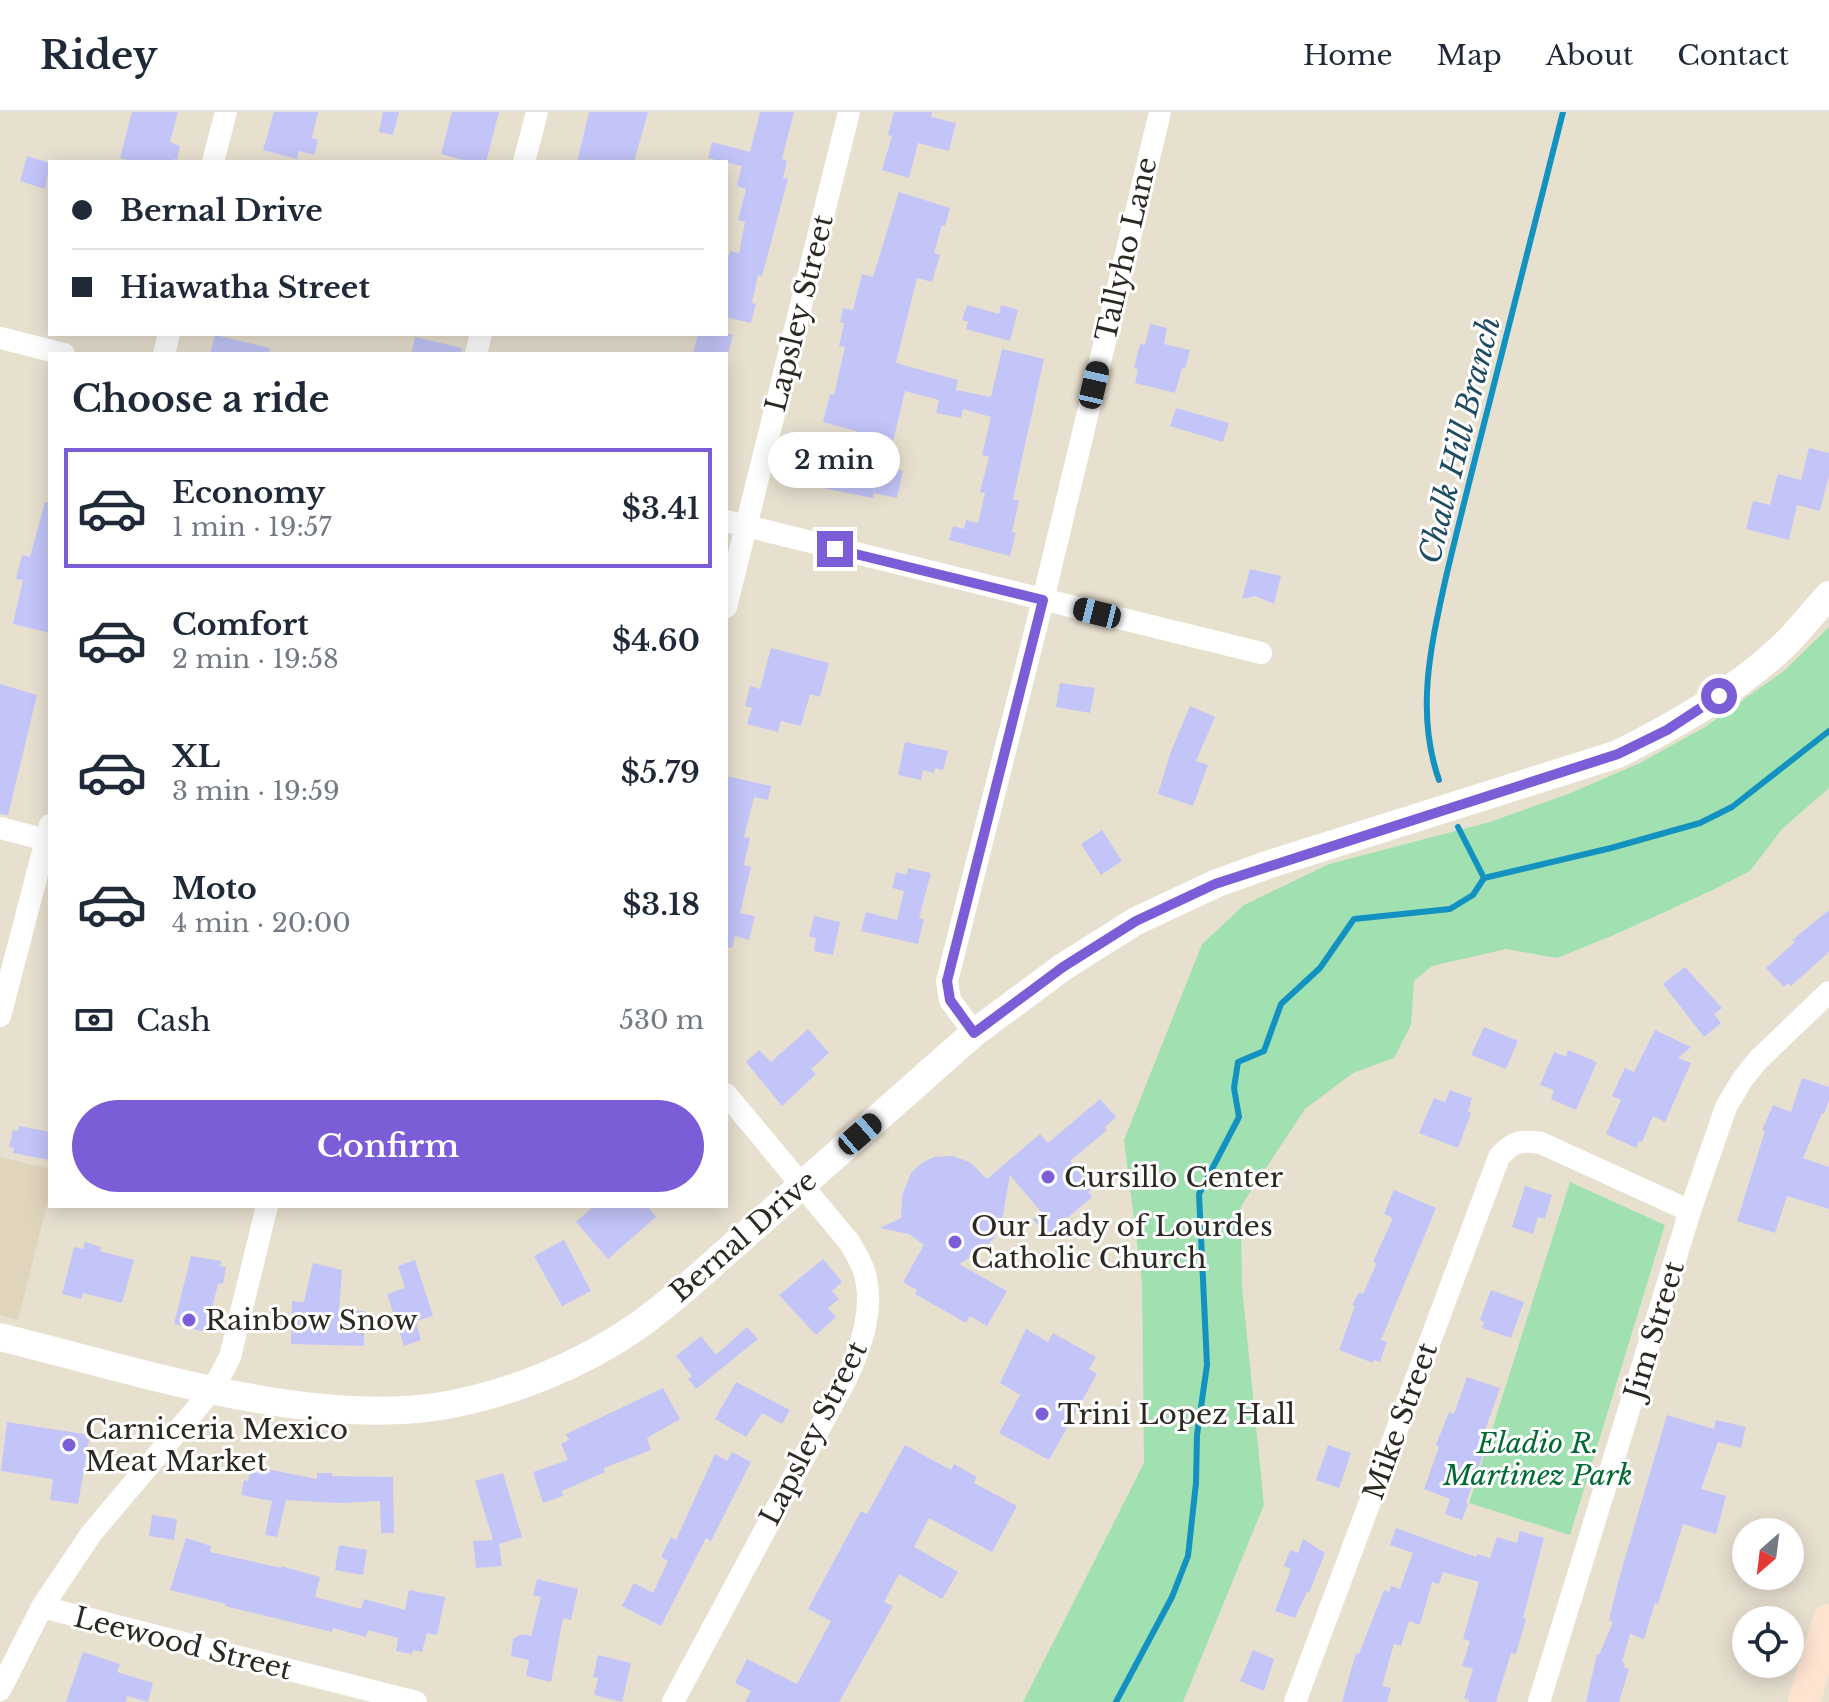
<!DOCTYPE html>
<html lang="en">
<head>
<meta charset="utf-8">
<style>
  body { margin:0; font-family:"Libre Baskerville",serif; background:#f6f6f7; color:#1f2937; height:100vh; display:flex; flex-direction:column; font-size:30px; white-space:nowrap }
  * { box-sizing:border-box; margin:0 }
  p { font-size:26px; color:#747a83 }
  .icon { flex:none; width:44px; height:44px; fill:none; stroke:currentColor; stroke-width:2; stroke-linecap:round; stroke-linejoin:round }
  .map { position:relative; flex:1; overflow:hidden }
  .sheet { position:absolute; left:48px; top:240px; width:680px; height:856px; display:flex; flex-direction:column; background:#fff; border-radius:0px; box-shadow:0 4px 20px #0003 }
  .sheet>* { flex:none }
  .hud { position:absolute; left:48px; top:48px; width:680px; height:176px; border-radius:0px; box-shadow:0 4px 20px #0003; display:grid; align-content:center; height:176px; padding:0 24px; background:#fff }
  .needle { width:52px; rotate:208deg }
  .fabs { position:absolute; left:1732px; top:1406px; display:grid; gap:16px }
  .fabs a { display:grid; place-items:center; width:72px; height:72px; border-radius:50%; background:#fff; box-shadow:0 4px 20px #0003; font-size:40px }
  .end { position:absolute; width:36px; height:36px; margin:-18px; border:10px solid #7b5dd7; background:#fff; box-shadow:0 0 0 4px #fff }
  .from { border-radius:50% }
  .bubble { position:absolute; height:56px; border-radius:28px; background:#fff; box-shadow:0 4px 20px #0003; font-size:26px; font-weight:600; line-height:56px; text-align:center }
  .car { position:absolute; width:24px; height:48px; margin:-24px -12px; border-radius:10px; box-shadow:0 0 6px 2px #0007; background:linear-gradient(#222 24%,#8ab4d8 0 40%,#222 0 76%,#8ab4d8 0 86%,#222 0) }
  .hud b { display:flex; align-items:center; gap:28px; height:76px; font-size:30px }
  .hud b+b { border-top:2px solid #e0e1e3 }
  .hud i { width:20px; height:20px; background:#1f2937 }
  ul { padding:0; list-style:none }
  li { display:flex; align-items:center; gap:24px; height:120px; margin:0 16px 12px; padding:0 8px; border:4px solid transparent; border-radius:0px }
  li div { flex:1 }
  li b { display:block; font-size:30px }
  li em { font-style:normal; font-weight:600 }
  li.active { border-color:#7b5dd7 }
  li>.icon { width:72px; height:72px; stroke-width:1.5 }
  h2 { padding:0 24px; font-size:36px; line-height:96px }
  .pay { display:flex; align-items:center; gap:20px; height:88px; padding:0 24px; font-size:30px }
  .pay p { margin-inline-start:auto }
  .action { display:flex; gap:16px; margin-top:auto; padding:16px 24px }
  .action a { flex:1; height:92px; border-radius:48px; background:#7b5dd7; color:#fff; font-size:32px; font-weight:600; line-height:92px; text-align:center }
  header { display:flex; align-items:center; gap:48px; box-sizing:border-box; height:112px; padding:0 40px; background:#fff; border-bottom:2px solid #e0e1e3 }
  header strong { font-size:38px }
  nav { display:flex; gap:44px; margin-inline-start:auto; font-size:28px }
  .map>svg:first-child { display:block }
  .built { fill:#e0d4bd }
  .green { fill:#a1e1b1 }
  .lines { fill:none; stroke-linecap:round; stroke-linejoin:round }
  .stream { stroke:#1392c1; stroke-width:6 }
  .building { fill:#c3c5f9 }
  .minor { stroke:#fff; stroke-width:22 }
  .tertiary { stroke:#fff; stroke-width:28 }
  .secondary { stroke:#fde4d1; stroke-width:32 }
  .route { stroke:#7b5dd7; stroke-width:10 }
  .poi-dot { fill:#7b5dd7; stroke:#fff; stroke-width:3 }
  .labels { text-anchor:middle; stroke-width:6; stroke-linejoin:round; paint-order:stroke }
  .street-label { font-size:28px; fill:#2c2923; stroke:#fff }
  .poi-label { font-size:28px; fill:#2c2923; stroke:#fff; text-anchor:start }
  .park-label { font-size:28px; font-style:italic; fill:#006a33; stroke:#fff }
  .water-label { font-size:30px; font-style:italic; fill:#1f4c61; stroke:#fff }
</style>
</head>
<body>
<header>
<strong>Ridey</strong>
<nav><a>Home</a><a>Map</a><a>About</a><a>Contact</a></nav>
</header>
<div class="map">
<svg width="1829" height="1590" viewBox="0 0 1829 1590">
  <rect width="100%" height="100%" fill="#e8e0cf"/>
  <!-- built -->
  <path class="built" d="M0 1045 50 1057V1081L18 1208 0 1203Z"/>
  <!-- green -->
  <path class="green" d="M1829 515V676L1782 717 1750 759 1713 778 1614 823 1557 846 1506 837 1432 854 1414 869 1411 913 1394 946 1353 961 1305 997 1241 1094 1242 1175 1264 1393 1183 1590H1023L1144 1351 1142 1170 1124 1028 1202 832 1244 793 1329 752 1490 710 1568 682 1640 651 1705 615 1784 559Z
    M1570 1070 1665 1113 1570 1423 1469 1391Z"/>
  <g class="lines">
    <!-- stream -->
    <path class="stream" d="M1439 668C1415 600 1431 533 1446 465 1459 410 1473 355 1487 300 1512 200 1538 100 1563 0
      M1484 766 1611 736 1700 711 1732 695 1829 619
      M1116 1590 1172 1485 1188 1444 1196 1371 1197 1323 1207 1253 1199 1082 1239 1005 1234 976 1238 950 1264 939 1281 892 1320 856 1354 807 1450 797 1473 783 1484 766 1458 715"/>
  </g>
  <!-- building -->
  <path class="building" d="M132 0H178L170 30 180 34 177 48 173 47 172 50H134L120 46Z
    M274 0H318L312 26 318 28 314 43 299 39 297 47 263 38Z
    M383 0H399L393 23 379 20Z
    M452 0H499L486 50H470L441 42Z
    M589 0H648L634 50H577Z
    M760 0H794L782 47 787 49 783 66 788 67 762 164 758 163 752 191 756 192 751 211 726 205V156L730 139 739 141 745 110 738 108 746 77 737 74 742 54 708 46 712 30 750 40Z
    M894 0H932L931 5 956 11 949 39 918 31 909 66 882 58 892 24 888 23Z
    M27 44 50 51 45 77 20 69Z
    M899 80 950 96 945 114 942 113 934 141 940 143 932 170 917 166 896 251 958 268 956 278 991 285 1002 237 1044 247 1013 387 1019 389 1012 420 1016 421 1010 444 949 428 953 414 964 417 966 408 978 411 985 381 980 380 989 345 982 343 991 305 963 297 961 306 936 301 939 288 905 279 887 355 903 359 897 386 874 381 873 386 817 375 821 358 828 359 829 352 834 354 836 345 850 348 856 319 823 310 830 282 834 283 845 235 839 234 844 211H840L843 196 853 198 862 162 873 165Z
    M967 193 999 202 1001 193 1018 198 1010 229 966 217 968 210 962 208Z
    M1150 212 1167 216 1164 232 1190 238 1185 257 1182 256 1175 281 1135 271 1138 257 1134 256 1140 232 1145 233Z
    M698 222H733L728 242H693Z
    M215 223 270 236 269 242H210Z
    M415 225 462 236 461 242H411Z
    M1176 296 1229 311 1223 330 1170 314Z
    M1809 336 1829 341V364L1820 399 1797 393 1789 428 1746 417 1753 389 1770 393 1778 362 1801 368Z
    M45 390 50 391V521L13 512 23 468 16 467 22 443 30 445Z
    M1250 457 1281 464 1274 492 1255 484 1242 487Z
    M771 536 829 551 820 585 810 582 801 614 781 609 778 620 747 612 752 596 745 594 750 574 760 577Z
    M1060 571 1095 576 1090 601 1056 595Z
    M0 572 37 583 8 703 0 702Z
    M1190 594 1215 605 1196 649 1208 653 1193 694 1158 682 1170 642Z
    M905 630 948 639 943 658 935 656 934 661 923 658 921 668 898 663Z
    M726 664 771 674 768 688 754 685 744 725 750 726 744 753 751 755 740 801 755 804 749 828 735 824 732 836 726 835Z
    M1102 718 1122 749 1101 763 1081 732Z
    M908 756 931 761 919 806 924 807 918 832 861 819 866 800 897 808 904 779 892 776 896 760 907 763Z
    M1829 798V840L1791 874 1788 871 1784 875 1766 856 1795 830 1792 828Z
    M814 804 840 810 833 843 814 839 816 826 809 824Z
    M1685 855 1722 896 1714 902 1721 911 1704 925 1663 872Z
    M1484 915 1518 929 1506 957 1471 943Z
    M808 917 829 941 811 957 816 962 782 994 746 950 759 938 771 950Z
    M1655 918 1691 935 1678 946 1691 951 1665 1010 1653 1004 1642 1030 1639 1029 1636 1036 1606 1022 1621 988 1612 984 1625 956 1634 960Z
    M1568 938 1597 950 1576 998 1551 987 1554 978 1540 973 1554 940 1566 945Z
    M1802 966 1829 975V988L1824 1002 1822 1001 1803 1046 1829 1055V1097L1787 1084 1775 1121 1737 1109 1765 1019 1762 1018 1773 993 1791 1000Z
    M1450 978 1472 986 1468 999 1471 1001 1458 1036 1419 1021 1434 986 1445 990Z
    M1100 987 1116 1005 1105 1015 1107 1018 1070 1049 1093 1077 1088 1080 1092 1085 1046 1124 1033 1107 1041 1100 1010 1063 1002 1109 994 1126 984 1137 959 1152 1007 1179 987 1214 970 1204 966 1211 915 1182 917 1178 903 1170 924 1133 909 1122 880 1116 901 1106 902 1084 911 1061 922 1051 934 1045 952 1044 970 1050 987 1067 1040 1022 1048 1031Z
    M19 1014 50 1020V1048L13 1041 14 1036 9 1035 13 1018 18 1019Z
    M1525 1074 1552 1083 1545 1107 1538 1105 1533 1122 1512 1115Z
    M1394 1078 1436 1096 1381 1228 1387 1230 1380 1250 1374 1248 1373 1251 1339 1238 1355 1194 1352 1193 1359 1180 1363 1182 1375 1155 1376 1151 1373 1150 1393 1106 1384 1102Z
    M594 1094H647L656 1105 608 1147 576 1110Z
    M564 1128 591 1179 562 1194 534 1144Z
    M85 1130 101 1135 100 1139 134 1148 122 1191 83 1181 81 1187 62 1182 74 1135 83 1137Z
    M191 1144 221 1149 220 1154 226 1155 223 1171 218 1172 206 1220 174 1212Z
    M823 1147 842 1170 832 1179 839 1187 828 1196 836 1205 816 1223 779 1183Z
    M415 1148 433 1204 416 1209 421 1228 404 1234 387 1182 405 1176 398 1154Z
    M313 1151 342 1158 339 1199H364V1234L291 1232 292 1189 304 1190Z
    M1491 1178 1524 1190 1511 1226 1482 1216 1484 1210 1480 1208Z
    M747 1215 758 1227 696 1277 688 1267 692 1264 676 1244 701 1224 716 1243Z
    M1026 1217 1048 1230 1053 1221 1096 1245 1089 1257 1097 1262 1049 1348 999 1321 1020 1283 1000 1271Z
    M1467 1265 1500 1276 1481 1330 1487 1332 1466 1391 1468 1392 1462 1408 1445 1402 1450 1387 1424 1377 1439 1335 1436 1333 1449 1300 1454 1302Z
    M736 1270 790 1298 782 1312 762 1301 746 1325 715 1307Z
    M663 1276 680 1307 647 1326 651 1338 604 1356 605 1360 562 1379 563 1384 543 1391 533 1360 568 1348 561 1332 569 1328 566 1322Z
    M1667 1303 1714 1317 1716 1308 1746 1315 1741 1336 1718 1330 1701 1377 1726 1384 1716 1422 1683 1412 1658 1492 1655 1491 1644 1527 1630 1522 1622 1550 1625 1551 1624 1555 1629 1557 1619 1590H1586L1597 1542 1599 1543 1613 1510 1609 1508 1618 1470Z
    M7 1310 90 1323 78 1392 50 1388 53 1367 1 1359Z
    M905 1333 951 1358 954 1352 977 1365 974 1371 1017 1394 992 1440 929 1406 914 1435 958 1460 942 1487 899 1462 884 1490 893 1494 839 1590H745L751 1579 735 1571 747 1547 797 1572 831 1509 808 1497 861 1399 867 1402Z
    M1328 1333 1351 1341 1339 1376 1316 1368Z
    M732 1340 751 1350 711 1429 706 1426 661 1514 622 1494 634 1471 653 1481 668 1449 661 1445 671 1425 676 1428 715 1342 727 1349Z
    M262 1356 317 1367V1361H332V1364L393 1365 394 1421H381L380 1389 340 1391 286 1388 277 1425 265 1423 272 1389 241 1383 244 1368 248 1369 250 1360 261 1361Z
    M503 1361 522 1425 499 1432 502 1454 476 1456 473 1429 493 1428 475 1369Z
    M152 1403 177 1407 174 1428 149 1424Z
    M1396 1416 1476 1445 1477 1442 1490 1446 1497 1425 1517 1431 1520 1419 1544 1426 1523 1506 1526 1507 1516 1542 1511 1541 1496 1590H1469V1588L1464 1586 1473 1557 1462 1554 1470 1529 1463 1527 1479 1470 1443 1460 1439 1472 1432 1470 1420 1513 1409 1509 1401 1534 1394 1532 1382 1574 1391 1576 1387 1590H1342L1356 1541 1359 1542 1384 1478 1389 1480 1391 1474 1400 1477 1413 1441 1390 1433Z
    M186 1426 211 1434 210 1440 281 1456V1454L320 1465 315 1485 361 1497 364 1487 405 1498 409 1478 445 1485 437 1523 427 1521 422 1540 413 1538 412 1542 396 1539 398 1526 368 1518 366 1525 333 1516 332 1520 225 1494 226 1492 170 1478Z
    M1303 1427 1325 1441 1309 1481 1307 1480 1295 1506 1275 1499 1291 1457 1284 1454 1290 1438 1298 1441Z
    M339 1433 367 1438 363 1463 335 1458Z
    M537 1467 578 1477 571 1508 563 1506 551 1570 526 1564 529 1548 511 1544 513 1527 522 1522 531 1524 541 1485 533 1483Z
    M1253 1538 1274 1547 1264 1579 1240 1569Z
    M83 1540 120 1552 117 1560 153 1571 148 1590 127 1584 126 1590H66Z
    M598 1543 631 1551 622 1590 594 1583 598 1566 593 1565Z"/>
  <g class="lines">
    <!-- minor -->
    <path class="minor" d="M213 50 226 0
      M524 50 537 0
      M0 226 64 242
      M164 242 169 222
      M476 242 481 222
      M726 409 1261 541
      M726 495 849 0
      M0 716 50 729
      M0 904 50 713
      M974 921 950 888 947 869 1043 488 1160 0
      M42 1495 416 1590
      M0 1578 42 1495 91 1422 213 1277 230 1245 267 1094
      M673 1590 847 1265C862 1233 875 1195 864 1159 861 1150 855 1140 850 1131L726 982
      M1295 1590 1499 1045C1513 1029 1521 1028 1541 1031L1690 1099
      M1539 1590 1690 1099 1726 995 1742 968 1758 948 1829 880"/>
    <!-- tertiary -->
    <path class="tertiary" d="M0 1225C131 1257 301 1314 435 1295 507 1284 583 1253 642 1211 658 1199 674 1186 689 1173L974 921 1063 855 1136 809 1215 772 1267 753 1618 642C1674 614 1732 581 1779 538 1797 522 1812 501 1829 483"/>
    <!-- secondary -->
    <path class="secondary" d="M1804 1590 1829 1508"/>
  </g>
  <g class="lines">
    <!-- route -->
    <path class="route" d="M835 437 1043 488 947 869 950 888 974 921 1063 855 1136 809 1215 772 1618 642 1667 618 1719 584"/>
  </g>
  <!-- markers -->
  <g class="poi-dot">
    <circle cx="1048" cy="1065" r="8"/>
    <circle cx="955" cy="1130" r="8"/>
    <circle cx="189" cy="1208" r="8"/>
    <circle cx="1042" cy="1302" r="8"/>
    <circle cx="69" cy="1333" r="8"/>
  </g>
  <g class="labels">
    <!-- street labels -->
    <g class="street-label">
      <text transform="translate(1126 137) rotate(-77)" y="10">Tallyho Lane</text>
      <text transform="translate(799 201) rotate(-76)" y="10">Lapsley Street</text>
      <text transform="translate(743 1124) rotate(-41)" y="10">Bernal Drive</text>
      <text transform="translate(1654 1218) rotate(-73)" y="10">Jim Street</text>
      <text transform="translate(1400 1309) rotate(-70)" y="10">Mike Street</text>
      <text transform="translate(813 1321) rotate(-63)" y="10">Lapsley Street</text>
      <text transform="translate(183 1531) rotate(14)" y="10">Leewood Street</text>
    </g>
    <!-- poi labels -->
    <g class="poi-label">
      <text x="1064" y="1075">Cursillo Center</text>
      <text x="971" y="1124">Our Lady of Lourdes<tspan x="971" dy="32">Catholic Church</tspan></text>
      <text x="205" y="1218">Rainbow Snow</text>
      <text x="1058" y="1312">Trini Lopez Hall</text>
      <text x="85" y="1327">Carniceria Mexico<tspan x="85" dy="32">Meat Market</tspan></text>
    </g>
    <!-- park labels -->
    <g class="park-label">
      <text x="1538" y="1341">Eladio R.<tspan x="1538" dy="32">Martinez Park</tspan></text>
    </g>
    <!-- water labels -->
    <g class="water-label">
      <text transform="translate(1460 328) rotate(-76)" y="10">Chalk Hill Branch</text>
    </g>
  </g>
</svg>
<div class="fabs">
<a><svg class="needle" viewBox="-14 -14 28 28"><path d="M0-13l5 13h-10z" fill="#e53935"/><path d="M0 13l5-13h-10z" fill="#747a83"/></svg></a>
<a><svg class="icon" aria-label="locate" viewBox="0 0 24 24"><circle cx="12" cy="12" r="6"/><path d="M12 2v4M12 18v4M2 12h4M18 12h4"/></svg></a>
</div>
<i class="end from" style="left:1719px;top:584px"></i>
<i class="end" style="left:835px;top:437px"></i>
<div class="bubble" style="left:768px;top:320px;width:132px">2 min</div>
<i class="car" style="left:1094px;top:273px;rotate:13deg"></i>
<i class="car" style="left:1097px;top:501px;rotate:284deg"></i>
<i class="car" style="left:860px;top:1022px;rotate:49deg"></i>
<div class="hud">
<b><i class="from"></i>Bernal Drive</b>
<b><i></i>Hiawatha Street</b>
</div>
<section class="sheet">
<h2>Choose a ride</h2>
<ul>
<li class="active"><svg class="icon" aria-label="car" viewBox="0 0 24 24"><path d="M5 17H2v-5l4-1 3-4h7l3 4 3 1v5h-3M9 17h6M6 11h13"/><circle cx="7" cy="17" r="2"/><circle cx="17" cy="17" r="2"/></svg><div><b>Economy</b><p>1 min · 19:57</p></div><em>$3.41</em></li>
<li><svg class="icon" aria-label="car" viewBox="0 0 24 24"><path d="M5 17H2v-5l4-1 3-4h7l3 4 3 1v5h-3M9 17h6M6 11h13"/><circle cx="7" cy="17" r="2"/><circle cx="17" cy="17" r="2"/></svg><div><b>Comfort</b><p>2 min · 19:58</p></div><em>$4.60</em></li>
<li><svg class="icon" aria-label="car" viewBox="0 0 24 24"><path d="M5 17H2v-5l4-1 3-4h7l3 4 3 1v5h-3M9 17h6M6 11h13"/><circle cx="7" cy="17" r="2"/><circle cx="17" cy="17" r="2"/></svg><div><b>XL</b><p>3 min · 19:59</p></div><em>$5.79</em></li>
<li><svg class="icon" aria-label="car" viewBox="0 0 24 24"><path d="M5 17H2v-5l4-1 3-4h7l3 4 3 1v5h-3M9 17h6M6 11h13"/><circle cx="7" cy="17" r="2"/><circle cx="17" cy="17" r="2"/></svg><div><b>Moto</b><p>4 min · 20:00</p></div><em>$3.18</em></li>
</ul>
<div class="pay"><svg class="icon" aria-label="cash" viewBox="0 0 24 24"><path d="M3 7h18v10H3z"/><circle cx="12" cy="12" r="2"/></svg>Cash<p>530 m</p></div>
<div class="action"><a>Confirm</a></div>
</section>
</div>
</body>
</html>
